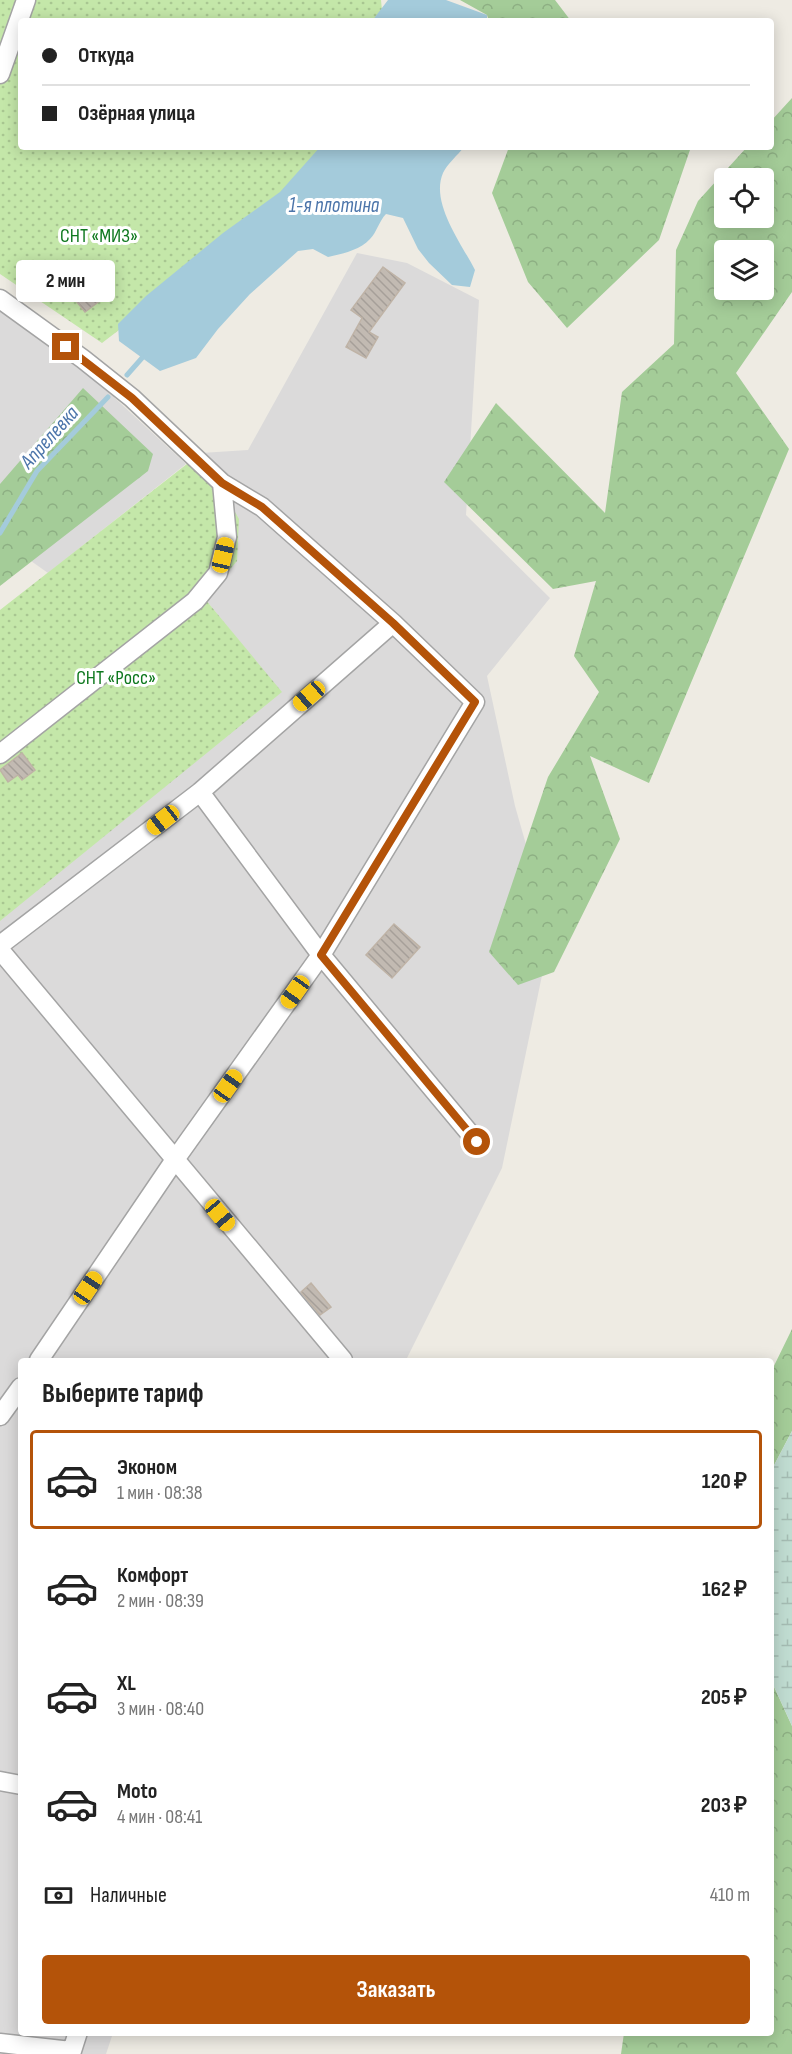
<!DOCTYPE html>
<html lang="ru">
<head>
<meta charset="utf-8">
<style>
  body { margin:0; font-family:"Sofia Sans Condensed",sans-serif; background:#f6f6f6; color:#222; height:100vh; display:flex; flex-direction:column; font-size:22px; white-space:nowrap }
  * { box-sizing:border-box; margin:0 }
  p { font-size:20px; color:#767676 }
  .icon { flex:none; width:33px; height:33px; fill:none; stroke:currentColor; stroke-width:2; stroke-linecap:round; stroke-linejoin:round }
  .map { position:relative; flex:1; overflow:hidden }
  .panel { position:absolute; left:18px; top:1358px; width:756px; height:678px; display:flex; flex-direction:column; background:#fff; border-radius:6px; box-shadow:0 3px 15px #0003 }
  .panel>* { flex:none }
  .top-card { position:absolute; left:18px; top:18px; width:756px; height:132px; border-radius:6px; box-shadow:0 3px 15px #0003; display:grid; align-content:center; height:132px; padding:0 24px; background:#fff }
  .tools { position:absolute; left:714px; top:168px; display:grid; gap:12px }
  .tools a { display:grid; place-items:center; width:60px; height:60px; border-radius:6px; background:#fff; box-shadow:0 3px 15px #0003; font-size:30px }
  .end { position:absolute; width:27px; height:27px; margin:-14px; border:8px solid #b45309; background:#fff; box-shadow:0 0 0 3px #fff }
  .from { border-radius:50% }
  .bubble { position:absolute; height:42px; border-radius:6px; background:#fff; box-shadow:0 3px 15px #0003; font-size:20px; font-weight:700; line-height:42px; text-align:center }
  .car { position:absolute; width:18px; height:36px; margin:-18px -9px; border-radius:8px; box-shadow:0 0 4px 2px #0007; background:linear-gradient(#f5c518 24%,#345 0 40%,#f5c518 0 76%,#345 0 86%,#f5c518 0) }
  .top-card b { display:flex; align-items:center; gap:21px; height:57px; font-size:22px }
  .top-card b+b { border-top:2px solid #e0e0e0 }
  .top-card i { width:15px; height:15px; background:#222 }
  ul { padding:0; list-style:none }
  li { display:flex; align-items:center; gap:18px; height:99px; margin:0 12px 9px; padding:0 12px; border:3px solid transparent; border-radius:6px }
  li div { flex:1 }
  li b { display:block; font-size:22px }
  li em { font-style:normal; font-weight:700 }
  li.active { border-color:#b45309 }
  li>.icon { width:54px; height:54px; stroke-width:1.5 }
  h2 { padding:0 24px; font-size:27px; line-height:72px }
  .pay { display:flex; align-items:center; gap:15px; height:66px; padding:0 24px; font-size:22px }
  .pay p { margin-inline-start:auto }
  .cta { display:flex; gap:12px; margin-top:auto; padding:12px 24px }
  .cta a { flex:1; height:69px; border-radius:6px; background:#b45309; color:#fff; font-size:24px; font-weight:700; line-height:69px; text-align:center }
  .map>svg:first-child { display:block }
  .residential { fill:#dbdada }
  .grass { fill:url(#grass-dots) }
  .forest { fill:url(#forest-crowns); fill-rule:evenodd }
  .wetland { fill:url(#wetland-marsh) }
  .water { fill:#a4cbdb }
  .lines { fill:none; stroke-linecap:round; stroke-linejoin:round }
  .stream { stroke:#a4cbdb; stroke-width:5 }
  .building { fill:url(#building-back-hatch); stroke:#bfb3a6; stroke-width:1.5 }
  .street-casing { stroke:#a4a4a4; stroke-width:21 }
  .street { stroke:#fff; stroke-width:18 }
  .route { stroke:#b45309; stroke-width:8 }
  .labels { text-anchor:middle; stroke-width:6; stroke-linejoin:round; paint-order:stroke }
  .park-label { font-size:20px; fill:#0e781e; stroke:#fff }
  .water-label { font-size:21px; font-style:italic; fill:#4c75aa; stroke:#fff }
</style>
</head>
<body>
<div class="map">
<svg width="792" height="2054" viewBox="0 0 792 2054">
  <defs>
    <pattern id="grass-dots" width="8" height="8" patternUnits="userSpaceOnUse" patternTransform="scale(1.5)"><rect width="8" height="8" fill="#c4e7a9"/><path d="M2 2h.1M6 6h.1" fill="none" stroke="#a8c691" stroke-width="1.8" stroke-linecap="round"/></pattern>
    <pattern id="forest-crowns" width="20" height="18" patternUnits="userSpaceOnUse" patternTransform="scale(1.5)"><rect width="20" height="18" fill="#a4cc98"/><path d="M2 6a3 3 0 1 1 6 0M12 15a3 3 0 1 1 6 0" fill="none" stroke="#8daf83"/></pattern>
    <pattern id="wetland-marsh" width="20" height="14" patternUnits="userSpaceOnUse" patternTransform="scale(1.5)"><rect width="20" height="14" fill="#c0dcd1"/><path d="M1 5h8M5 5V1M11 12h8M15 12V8" fill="none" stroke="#a5bcb3"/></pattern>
    <pattern id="building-back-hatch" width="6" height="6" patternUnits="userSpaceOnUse" patternTransform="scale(1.5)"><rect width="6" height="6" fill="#c2bab2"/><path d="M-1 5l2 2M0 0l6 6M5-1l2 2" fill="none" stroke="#a69f99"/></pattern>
  </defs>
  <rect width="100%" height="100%" fill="#eeebe3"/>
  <!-- residential -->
  <path class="residential" d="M357 253 407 263 479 300 466 515 550 598 487 676 515 806 551 932 502 1168 406 1360H21V2032L113 2033 106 2054H0V920L281 692 205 599 201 453 248 450Z
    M0 308 92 377 186 464 48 573 0 539Z"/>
  <!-- grass -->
  <path class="grass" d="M0 0H381L383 21H21V147H339L217 255 102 343 0 274Z
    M201 453 239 519 237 561 205 599 282 692 0 921V610Z"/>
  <!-- forest -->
  <path class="forest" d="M460 0H555L571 21H489L487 15Z
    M792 98V292L736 373 789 449 649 783 590 756 620 839 554 972 518 985 489 952 548 777 599 692 574 656 596 581 553 589 444 482 496 403 605 513 622 392 674 344 676 250 698 201 747 147H771V121ZM724 178H764V218H724ZM764 250V290H724V250Z
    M509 147H691L659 240 567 328 528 282 492 193Z
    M83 388 153 454 148 471 0 586V484Z
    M792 1329V1431L771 1471V1372Z
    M771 1680 792 1726V2054H621L624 2033 771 2032Z"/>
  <!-- wetland -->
  <path class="wetland" d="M792 1431V1726L771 1680V1471Z"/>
  <!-- water -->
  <path class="water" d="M388 0H446L487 15V21H372Z
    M320 147H464C458 155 447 164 443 173 430 203 462 244 475 270L470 287 452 285 429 263 418 249 403 218 386 214C379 221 377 232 370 239 360 250 342 254 328 257L313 249 298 251 250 294 218 329 196 358 160 371 119 341 118 324 146 296 223 233 280 192Z"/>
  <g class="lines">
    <!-- stream -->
    <path class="stream" d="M127 375 142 358
      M0 533 37 471 108 397"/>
  </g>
  <!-- building -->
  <path class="building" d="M383 267 405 283 369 332 378 337 366 358 346 347 362 318 351 310Z
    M85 278 102 299 85 312 68 291Z
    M22 753 35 770 22 780 18 775 8 782 0 770Z
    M394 924 420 947 392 978 366 955Z
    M311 1283 331 1307 320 1315 301 1292Z"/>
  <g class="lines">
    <defs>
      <path id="street" d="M0 74 26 0
        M0 299 83 359 132 398 222 483 262 507 393 623 475 702 321 955 174 1161 39 1360
        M0 754 195 601 218 573 227 537 222 483
        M200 792 321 955 477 1142
        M0 945 200 792 393 623
        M0 950 343 1360
        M0 1416 21 1387
        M0 1781 21 1785
        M0 2043 71 2051
        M71 2054 78 2032"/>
    </defs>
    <!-- street casing -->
    <use href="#street" class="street-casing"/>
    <!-- street -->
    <use href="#street" class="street"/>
  </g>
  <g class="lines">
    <!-- route -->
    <path class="route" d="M66 347 132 398 222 483 262 507 393 623 475 702 321 955 477 1142"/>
  </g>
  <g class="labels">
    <!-- park labels -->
    <g class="park-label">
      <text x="99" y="242">СНТ «МИЗ»</text>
      <text x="116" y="684">СНТ «Росс»</text>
    </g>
    <!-- water labels -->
    <g class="water-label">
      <text x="334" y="212">1-я плотина</text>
      <text transform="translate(49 437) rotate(-48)" y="7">Апрелевка</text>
    </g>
  </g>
</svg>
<div class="tools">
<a><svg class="icon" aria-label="locate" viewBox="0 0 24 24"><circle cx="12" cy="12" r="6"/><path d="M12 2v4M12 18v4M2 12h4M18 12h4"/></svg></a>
<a><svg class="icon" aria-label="layers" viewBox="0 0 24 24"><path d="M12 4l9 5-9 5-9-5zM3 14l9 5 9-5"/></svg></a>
</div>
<i class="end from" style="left:477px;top:1142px"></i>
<i class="end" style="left:66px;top:347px"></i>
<div class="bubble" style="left:16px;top:260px;width:99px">2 мин</div>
<i class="car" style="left:223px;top:555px;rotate:13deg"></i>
<i class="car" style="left:309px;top:696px;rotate:229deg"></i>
<i class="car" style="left:163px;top:820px;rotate:232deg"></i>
<i class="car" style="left:295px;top:992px;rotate:215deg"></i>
<i class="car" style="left:228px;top:1086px;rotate:35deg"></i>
<i class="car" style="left:220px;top:1215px;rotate:140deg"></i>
<i class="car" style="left:88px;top:1288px;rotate:34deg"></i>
<div class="top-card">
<b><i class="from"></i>Откуда</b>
<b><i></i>Озёрная улица</b>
</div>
<section class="panel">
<h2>Выберите тариф</h2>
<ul>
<li class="active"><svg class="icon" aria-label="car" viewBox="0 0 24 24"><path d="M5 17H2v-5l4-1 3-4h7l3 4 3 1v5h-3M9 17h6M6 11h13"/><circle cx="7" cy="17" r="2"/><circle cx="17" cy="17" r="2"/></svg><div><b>Эконом</b><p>1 мин · 08:38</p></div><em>120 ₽</em></li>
<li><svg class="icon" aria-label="car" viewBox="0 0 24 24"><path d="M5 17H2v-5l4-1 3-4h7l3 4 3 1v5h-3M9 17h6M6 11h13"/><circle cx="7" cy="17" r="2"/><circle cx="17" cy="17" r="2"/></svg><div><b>Комфорт</b><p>2 мин · 08:39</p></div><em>162 ₽</em></li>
<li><svg class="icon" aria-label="car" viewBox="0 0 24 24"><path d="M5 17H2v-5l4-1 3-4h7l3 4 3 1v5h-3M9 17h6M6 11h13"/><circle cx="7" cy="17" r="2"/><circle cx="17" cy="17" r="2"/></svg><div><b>XL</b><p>3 мин · 08:40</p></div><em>205 ₽</em></li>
<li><svg class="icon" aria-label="car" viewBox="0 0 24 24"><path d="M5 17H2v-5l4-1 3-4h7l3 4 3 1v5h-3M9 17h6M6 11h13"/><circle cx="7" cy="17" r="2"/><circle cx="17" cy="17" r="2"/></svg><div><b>Moto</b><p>4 мин · 08:41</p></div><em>203 ₽</em></li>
</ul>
<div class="pay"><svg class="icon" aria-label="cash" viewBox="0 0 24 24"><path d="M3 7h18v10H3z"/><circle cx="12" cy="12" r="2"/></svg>Наличные<p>410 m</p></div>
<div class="cta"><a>Заказать</a></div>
</section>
</div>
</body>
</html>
